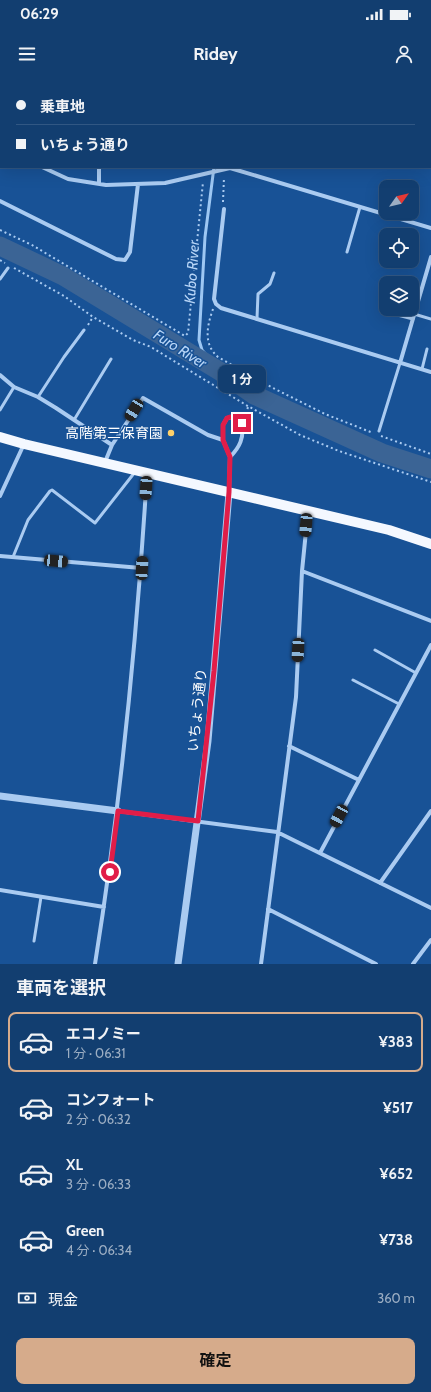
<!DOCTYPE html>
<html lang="ja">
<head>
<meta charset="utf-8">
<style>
  body { margin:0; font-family:Cabin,"Noto Sans JP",sans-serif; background:#1b4575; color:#f1f3f6; height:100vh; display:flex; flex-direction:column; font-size:15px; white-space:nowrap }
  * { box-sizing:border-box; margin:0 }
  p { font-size:13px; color:#9caec3 }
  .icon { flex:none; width:22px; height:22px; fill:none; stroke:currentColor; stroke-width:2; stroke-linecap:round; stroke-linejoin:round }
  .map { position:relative; height:884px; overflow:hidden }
  .panel { display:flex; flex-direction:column; background:#123e70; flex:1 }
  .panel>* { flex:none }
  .top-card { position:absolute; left:0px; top:0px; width:431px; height:88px; box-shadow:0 4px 16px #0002,0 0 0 1px #315783; display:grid; align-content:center; height:88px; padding:0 16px; background:#123e70 }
  .needle { width:26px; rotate:56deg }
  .buttons { position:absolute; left:379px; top:100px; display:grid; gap:8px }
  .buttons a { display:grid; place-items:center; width:40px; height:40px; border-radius:8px; background:#123e70; box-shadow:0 4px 16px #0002,0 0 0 1px #315783; font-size:20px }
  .end { position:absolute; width:18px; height:18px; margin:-9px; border:5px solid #e11d48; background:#fff; box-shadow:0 0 0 2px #fff }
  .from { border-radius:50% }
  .bubble { position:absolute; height:28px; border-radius:8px; background:#123e70; box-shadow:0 4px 16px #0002,0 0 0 1px #315783; font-size:13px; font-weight:700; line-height:28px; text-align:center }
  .car { position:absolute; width:12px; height:24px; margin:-12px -6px; border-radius:5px; box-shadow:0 0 3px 1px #0007; background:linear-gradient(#222 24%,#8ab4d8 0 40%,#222 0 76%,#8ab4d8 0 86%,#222 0) }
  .top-card b { display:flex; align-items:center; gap:14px; height:38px; font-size:15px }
  .top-card b+b { border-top:1px solid #315783 }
  .top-card i { width:10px; height:10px; background:#f1f3f6 }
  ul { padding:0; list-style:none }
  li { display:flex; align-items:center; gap:12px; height:60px; margin:0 8px 6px; padding:0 8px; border:2px solid transparent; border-radius:8px }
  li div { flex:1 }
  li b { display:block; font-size:15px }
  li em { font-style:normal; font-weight:700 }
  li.current { border-color:#d6ab8b }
  li>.icon { width:36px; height:36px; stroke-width:1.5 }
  h2 { padding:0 16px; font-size:18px; line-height:48px }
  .pay { display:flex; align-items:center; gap:10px; height:44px; padding:0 16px; font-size:15px }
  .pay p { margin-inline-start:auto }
  .cta { display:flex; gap:8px; margin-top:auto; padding:8px 16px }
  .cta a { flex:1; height:46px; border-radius:8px; background:#d6ab8b; color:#111; font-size:16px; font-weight:700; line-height:46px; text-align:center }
  .status { display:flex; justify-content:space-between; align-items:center; height:28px; padding:0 20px; background:#123e70; direction:ltr }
  .status svg { height:11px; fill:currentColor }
  header { display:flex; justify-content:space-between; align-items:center; height:52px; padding:0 16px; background:#123e70; font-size:18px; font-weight:700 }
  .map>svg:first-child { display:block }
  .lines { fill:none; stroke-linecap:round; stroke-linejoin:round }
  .stream { stroke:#9dc7f3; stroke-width:3 }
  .river { stroke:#3b6495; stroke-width:19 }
  .path { stroke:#aacbf1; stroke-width:2; stroke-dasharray:2 3; stroke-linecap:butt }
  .service { stroke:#aacbf1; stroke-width:3 }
  .minor { stroke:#aacbf1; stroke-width:4 }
  .tertiary { stroke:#aacbf1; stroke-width:7 }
  .primary { stroke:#f4f8ff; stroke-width:10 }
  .route { stroke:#e11d48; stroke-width:5 }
  .poi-dot { fill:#ffd16a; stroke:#185296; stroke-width:1.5 }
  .labels { text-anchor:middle; stroke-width:3; stroke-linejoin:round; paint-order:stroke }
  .poi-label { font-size:14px; fill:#fff; stroke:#185296; text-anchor:end }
  .street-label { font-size:14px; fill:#fff; stroke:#185296 }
  .water-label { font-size:15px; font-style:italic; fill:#b7d5f7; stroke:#185296 }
</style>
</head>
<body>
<div class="status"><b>06:29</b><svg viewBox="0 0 49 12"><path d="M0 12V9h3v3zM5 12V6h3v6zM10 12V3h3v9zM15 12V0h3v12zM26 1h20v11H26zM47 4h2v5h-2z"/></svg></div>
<header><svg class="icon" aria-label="menu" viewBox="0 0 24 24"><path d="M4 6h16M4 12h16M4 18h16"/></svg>Ridey<svg class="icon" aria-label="person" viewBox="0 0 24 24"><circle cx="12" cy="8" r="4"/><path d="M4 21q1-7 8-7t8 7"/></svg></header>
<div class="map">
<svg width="431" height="884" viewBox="0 0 431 884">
  <rect width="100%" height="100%" fill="#185296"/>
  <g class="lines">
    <!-- stream -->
    <path class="stream" d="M225 1 226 0
      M214 87 205 157 199 260 202 270 221 292"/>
    <!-- river -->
    <path class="river" d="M0 166 63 196 221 292 254 315 382 373 431 389"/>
    <!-- path -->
    <path class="path" d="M215 1V0
      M223 122 224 97
      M0 150 32 165 185 256 188 253 203 102
      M0 180 5 183
      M14 188 64 216 93 237 133 260 151 267 246 325 300 355 339 371 431 402
      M213 229C207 246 203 264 218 277L273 308 325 334 373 353
      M88 245 93 237
      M246 339 248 326
      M381 356 431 374"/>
    <!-- service -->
    <path class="service" d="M330 1V0
      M378 1V0
      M398 1V0
      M347 172 360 127
      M0 199 8 188
      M382 231 413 239
      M414 234 431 239
      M257 238 258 214 270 204 274 193
      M422 289 427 269
      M38 317 64 277 84 250
      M0 330 14 307
      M74 340 111 279
      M379 351 400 283
      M13 477 28 440 50 411 52 410 95 443 135 392
      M375 570 416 593
      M353 600 399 624
      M34 861 41 817"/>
    <!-- minor -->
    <path class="minor" d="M418 0 421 1
      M11 1 12 0
      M96 1 97 0
      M239 1V0
      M430 4H431
      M0 17 1 16
      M0 59H1
      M0 66H1
      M42 87 68 99 106 105 165 103 230 88 431 148
      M99 104V87
      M0 121 116 179 125 180 130 172 138 104
      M224 129 214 219 216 224 221 228 431 292
      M400 283 431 177
      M0 295 14 307 38 317 56 328 112 365
      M105 382 112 365 143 318 208 355 223 360
      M229 411 230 377 223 360V345L227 338 235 337 242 343C244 358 240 367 230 377
      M0 416 24 364
      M0 476 141 488
      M302 491 431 541
      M289 666 359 700
      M118 731 277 752 431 828
      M320 773 431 565
      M380 803 431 731
      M0 810 104 827
      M268 829 376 884
      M95 884C121 721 137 558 147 393
      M261 884 296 617 302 491 308 431
      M413 884 431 860"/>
    <!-- tertiary -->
    <path class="tertiary" d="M0 716 118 731
      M178 884 208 661 229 413"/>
    <!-- primary -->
    <path class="primary" d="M0 357 24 364 389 450 431 464"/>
  </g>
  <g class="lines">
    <!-- route -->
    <path class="route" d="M110 792 118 731 198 741 214 591 229 412 230 377 223 360V345L227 338 230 337 239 339 242 343"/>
  </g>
  <!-- markers -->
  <circle class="poi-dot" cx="171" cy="353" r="4"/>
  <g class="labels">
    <!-- poi labels -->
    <g class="poi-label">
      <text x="163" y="358">高階第三保育園</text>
    </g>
    <!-- street labels -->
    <g class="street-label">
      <text transform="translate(197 630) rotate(-84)" y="5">いちょう通り</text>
    </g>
    <!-- water labels -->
    <g class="water-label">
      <text transform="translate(192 192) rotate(-86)" y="5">Kubo River</text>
      <text transform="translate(180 269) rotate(32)" y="5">Furo River</text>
    </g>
  </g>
</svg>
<div class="buttons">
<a><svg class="needle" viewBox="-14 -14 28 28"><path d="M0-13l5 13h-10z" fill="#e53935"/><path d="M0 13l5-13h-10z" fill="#9caec3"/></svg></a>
<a><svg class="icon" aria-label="locate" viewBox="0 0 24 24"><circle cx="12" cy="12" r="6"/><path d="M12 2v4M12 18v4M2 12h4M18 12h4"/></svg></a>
<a><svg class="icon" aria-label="layers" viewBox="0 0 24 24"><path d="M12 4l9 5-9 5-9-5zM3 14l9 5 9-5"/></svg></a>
</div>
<i class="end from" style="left:110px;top:792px"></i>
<i class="end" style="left:242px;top:343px"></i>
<div class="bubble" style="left:218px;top:285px;width:48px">1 分</div>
<i class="car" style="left:134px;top:330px;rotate:211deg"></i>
<i class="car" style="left:146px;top:408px;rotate:184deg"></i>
<i class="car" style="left:306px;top:445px;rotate:185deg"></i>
<i class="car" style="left:56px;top:481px;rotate:95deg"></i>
<i class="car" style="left:142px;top:488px;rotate:3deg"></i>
<i class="car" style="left:298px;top:570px;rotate:183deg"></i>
<i class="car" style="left:339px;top:736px;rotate:208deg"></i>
<div class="top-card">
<b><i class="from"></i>乗車地</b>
<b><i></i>いちょう通り</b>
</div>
</div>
<section class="panel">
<h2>車両を選択</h2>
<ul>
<li class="current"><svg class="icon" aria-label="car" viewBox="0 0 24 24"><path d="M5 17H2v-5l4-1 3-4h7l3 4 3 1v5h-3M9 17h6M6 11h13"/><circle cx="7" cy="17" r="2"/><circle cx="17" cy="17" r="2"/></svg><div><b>エコノミー</b><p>1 分 · 06:31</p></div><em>¥383</em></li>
<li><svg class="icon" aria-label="car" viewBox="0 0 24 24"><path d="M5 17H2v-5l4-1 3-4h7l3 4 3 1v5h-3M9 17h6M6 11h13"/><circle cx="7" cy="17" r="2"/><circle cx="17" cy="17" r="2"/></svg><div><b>コンフォート</b><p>2 分 · 06:32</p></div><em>¥517</em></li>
<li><svg class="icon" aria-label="car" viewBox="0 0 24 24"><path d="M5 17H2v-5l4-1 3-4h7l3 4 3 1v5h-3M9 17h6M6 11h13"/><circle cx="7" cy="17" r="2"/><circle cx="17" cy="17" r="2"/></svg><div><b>XL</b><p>3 分 · 06:33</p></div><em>¥652</em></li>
<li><svg class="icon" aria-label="car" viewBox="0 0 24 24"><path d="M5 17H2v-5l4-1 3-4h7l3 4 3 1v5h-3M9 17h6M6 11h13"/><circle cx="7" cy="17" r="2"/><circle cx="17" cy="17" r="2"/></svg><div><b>Green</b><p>4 分 · 06:34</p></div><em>¥738</em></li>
</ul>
<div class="pay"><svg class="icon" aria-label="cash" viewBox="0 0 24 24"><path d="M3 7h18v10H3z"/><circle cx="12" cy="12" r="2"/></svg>現金<p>360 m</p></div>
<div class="cta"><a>確定</a></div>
</section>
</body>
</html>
